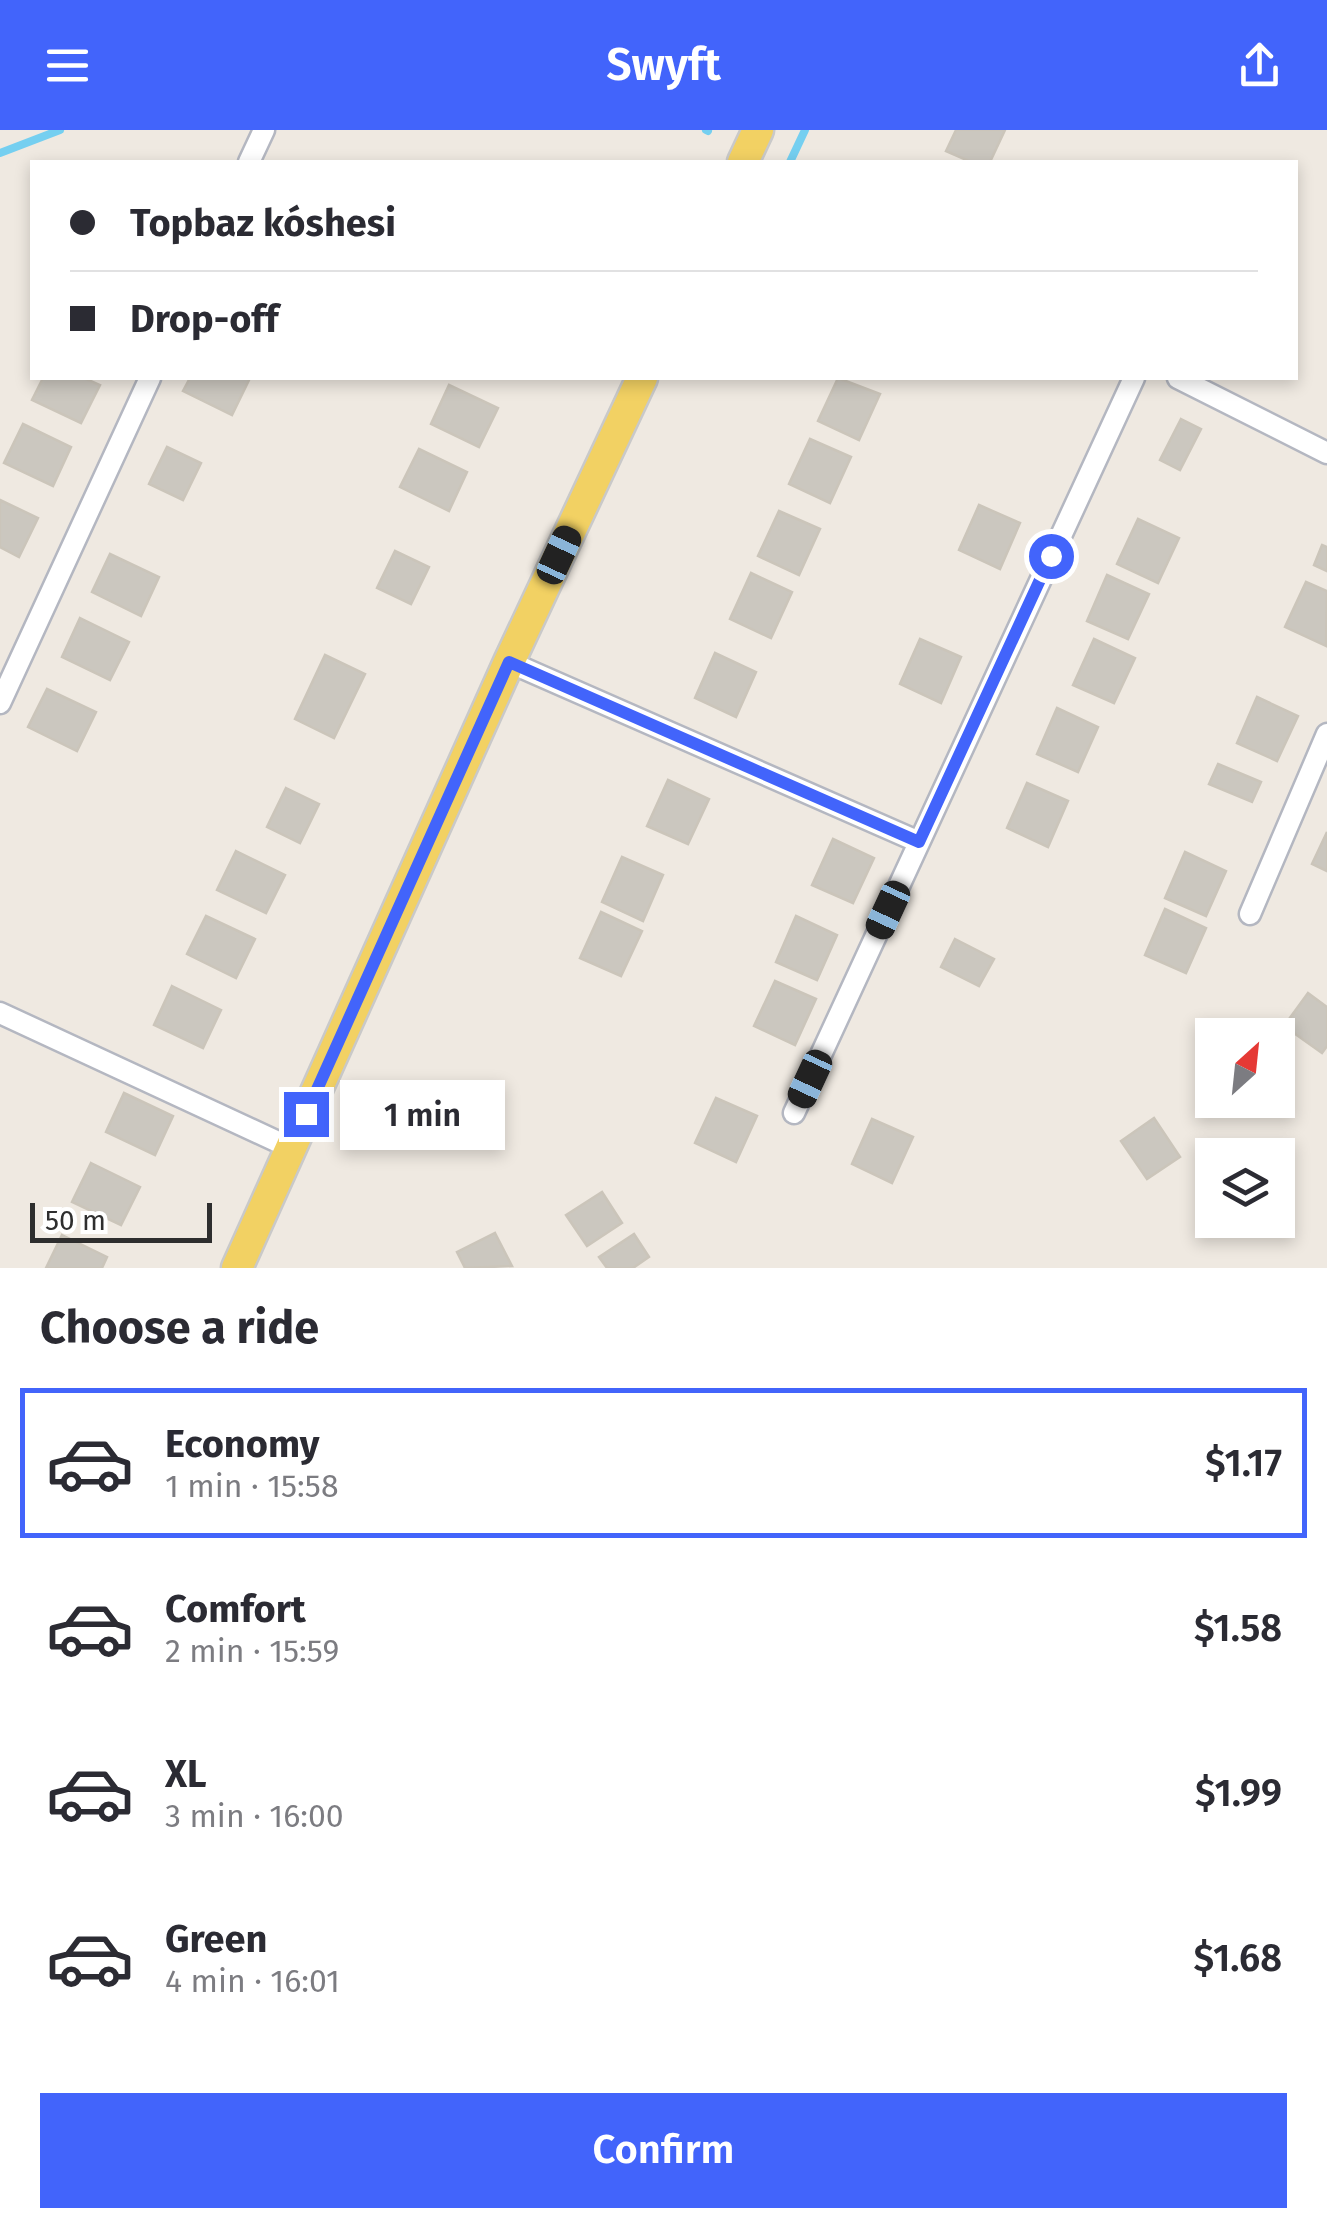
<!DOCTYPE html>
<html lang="en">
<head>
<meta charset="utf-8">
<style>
  body { margin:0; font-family:"Fira Sans",sans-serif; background:#f7f7f7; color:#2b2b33; height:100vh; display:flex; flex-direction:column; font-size:38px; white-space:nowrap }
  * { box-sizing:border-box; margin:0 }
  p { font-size:32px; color:#7c7c81 }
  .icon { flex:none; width:55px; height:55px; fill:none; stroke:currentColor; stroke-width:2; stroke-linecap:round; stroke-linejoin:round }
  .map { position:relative; height:1138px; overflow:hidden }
  .details { display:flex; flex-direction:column; background:#fff; flex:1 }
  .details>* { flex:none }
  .hud { position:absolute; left:30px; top:30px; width:1268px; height:220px; border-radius:0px; box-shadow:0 5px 15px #0003; display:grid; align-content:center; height:220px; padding:0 40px; background:#fff }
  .needle { width:65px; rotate:27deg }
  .fabs { position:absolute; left:1195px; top:888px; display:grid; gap:20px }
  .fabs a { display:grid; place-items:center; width:100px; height:100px; border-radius:0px; background:#fff; box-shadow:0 5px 15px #0003; font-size:50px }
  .scale { position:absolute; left:30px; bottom:25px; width:182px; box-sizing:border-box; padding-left:10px; border:5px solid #2e2e2e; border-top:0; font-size:28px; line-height:35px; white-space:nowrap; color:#2e2e2e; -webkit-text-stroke:8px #fff; paint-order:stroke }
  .end { position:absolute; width:45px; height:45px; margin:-22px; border:12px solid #4264fb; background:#fff; box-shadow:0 0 0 5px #fff }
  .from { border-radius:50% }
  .bubble { position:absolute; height:70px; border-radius:0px; background:#fff; box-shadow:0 5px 15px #0003; font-size:32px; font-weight:600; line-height:70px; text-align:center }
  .car { position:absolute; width:30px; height:60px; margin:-30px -15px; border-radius:12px; box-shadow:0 0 8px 2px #0007; background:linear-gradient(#222 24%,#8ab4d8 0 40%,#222 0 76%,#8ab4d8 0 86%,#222 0) }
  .hud b { display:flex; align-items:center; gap:35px; height:95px; font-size:38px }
  .hud b+b { border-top:2px solid #e1e1e2 }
  .hud i { width:25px; height:25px; background:#2b2b33 }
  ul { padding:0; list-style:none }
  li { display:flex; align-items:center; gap:30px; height:150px; margin:0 20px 15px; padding:0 20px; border:5px solid transparent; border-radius:0px }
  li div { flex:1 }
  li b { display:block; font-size:38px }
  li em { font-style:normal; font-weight:600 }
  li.on { border-color:#4264fb }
  li>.icon { width:90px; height:90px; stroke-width:1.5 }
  h2 { padding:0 40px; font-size:45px; line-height:120px }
  .cta { display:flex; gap:20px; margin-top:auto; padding:20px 40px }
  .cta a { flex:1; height:115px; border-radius:0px; background:#4264fb; color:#fff; font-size:40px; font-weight:600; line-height:115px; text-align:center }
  header { display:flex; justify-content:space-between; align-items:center; height:130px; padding:0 40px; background:#4264fb; color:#fff; font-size:45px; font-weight:600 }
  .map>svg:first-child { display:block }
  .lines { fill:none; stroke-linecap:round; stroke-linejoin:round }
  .stream { stroke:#75cff0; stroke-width:8 }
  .building { fill:#cbc7bf; stroke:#cbc5ba; stroke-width:2.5 }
  .street-casing { stroke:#b4b7c1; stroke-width:25 }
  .primary-casing { stroke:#c9c9c9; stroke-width:35 }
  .street { stroke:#fff; stroke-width:20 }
  .primary { stroke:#f2d163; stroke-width:30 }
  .route { stroke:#4264fb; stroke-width:12 }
</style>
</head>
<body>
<header><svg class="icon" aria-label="menu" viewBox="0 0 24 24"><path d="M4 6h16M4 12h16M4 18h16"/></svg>Swyft<svg class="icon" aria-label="share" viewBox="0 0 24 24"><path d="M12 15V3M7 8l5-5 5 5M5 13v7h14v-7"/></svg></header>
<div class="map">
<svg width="1327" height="1138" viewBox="0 0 1327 1138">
  <rect width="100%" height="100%" fill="#efe9e1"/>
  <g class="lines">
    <!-- stream -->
    <path class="stream" d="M706 0 708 1
      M0 23 60 0
      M790 32 805 0"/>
  </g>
  <!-- building -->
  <path class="building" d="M956 0H1005L990 32H971L946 21Z
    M43 248H84L100 255 81 293 32 270Z
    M190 248H250L232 285 183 261Z
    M838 248 880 264 859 310 818 291Z
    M449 255 498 278 479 317 431 294Z
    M1181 289 1201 299 1180 340 1160 330Z
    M23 294 71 317 53 356 4 333Z
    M810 309 851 327 830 373 789 354Z
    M167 317 201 333 183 370 149 354Z
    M419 319 467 342 449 381 400 357Z
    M0 370 38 388 19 427 0 417Z
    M979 375 1020 393 1000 439 959 420Z
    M779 381 820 399 799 445 758 426Z
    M1138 389 1179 408 1158 453 1117 434Z
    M1322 415 1327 417V441L1314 435Z
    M395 421 429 437 411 474 377 458Z
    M110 424 159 447 141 486 92 462Z
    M751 443 792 462 771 508 730 489Z
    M1107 445 1149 464 1128 509 1087 491Z
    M1306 452 1327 461 1326 516 1285 497Z
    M80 488 129 512 110 550 62 527Z
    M920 509 961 527 941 573 900 554Z
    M1094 509 1135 528 1114 573 1073 555Z
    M715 523 756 542 736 587 695 568Z
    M325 525 365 544 334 608 295 589Z
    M47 559 96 582 77 621 28 597Z
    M1257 567 1298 586 1277 631 1237 613Z
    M1057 578 1098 597 1078 642 1037 624Z
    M1218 634 1261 652 1252 672 1209 654Z
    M668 650 709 669 688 714 647 696Z
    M1027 653 1068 671 1048 717 1007 698Z
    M286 658 319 674 300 713 267 697Z
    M1327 702V741L1312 734Z
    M833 709 874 728 853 773 812 755Z
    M236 721 285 745 266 783 217 760Z
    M1185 722 1226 741 1206 786 1165 768Z
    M622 727 663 745 643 791 602 772Z
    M1165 779 1206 798 1186 843 1145 825Z
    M601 782 642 801 621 846 580 828Z
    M206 786 255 809 236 848 187 824Z
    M796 786 837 805 817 850 776 832Z
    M955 809 994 829 979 856 941 837Z
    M775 851 816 869 795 915 754 896Z
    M172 856 221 880 203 918 154 895Z
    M1308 863 1327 877V916L1322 923 1284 896Z
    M124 963 173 986 155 1025 106 1002Z
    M716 968 757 986 736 1032 695 1013Z
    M1154 988 1180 1027 1147 1049 1121 1011Z
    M872 989 913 1007 892 1053 852 1034Z
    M91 1033 140 1057 121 1095 72 1072Z
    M602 1062 622 1093 587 1116 566 1085Z
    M495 1103 512 1136 465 1138 457 1122Z
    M634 1104 649 1127 633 1138H607L599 1127Z
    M62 1105 107 1127 102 1138H46Z"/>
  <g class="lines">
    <defs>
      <path id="street" d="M249 32 264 0
        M1178 248 1327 323
        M509 532 919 712
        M0 573 150 248
        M1250 784 1327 604
        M0 883 291 1018
        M794 983 1134 248"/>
      <path id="primary" d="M743 32 758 0
        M237 1138 509 532 642 248"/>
    </defs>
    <!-- street casing -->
    <use href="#street" class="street-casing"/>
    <!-- primary casing -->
    <use href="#primary" class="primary-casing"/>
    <!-- street -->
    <use href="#street" class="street"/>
    <!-- primary -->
    <use href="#primary" class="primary"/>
  </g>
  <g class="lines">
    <!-- route -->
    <path class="route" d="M306 984 509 532 919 712 1051 426"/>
  </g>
</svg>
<div class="fabs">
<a><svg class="needle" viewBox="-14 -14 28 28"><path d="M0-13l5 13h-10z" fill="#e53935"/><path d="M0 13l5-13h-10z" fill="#7c7c81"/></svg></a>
<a><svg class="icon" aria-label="layers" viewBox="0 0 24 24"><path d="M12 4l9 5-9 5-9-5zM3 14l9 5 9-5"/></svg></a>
</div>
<div class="scale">50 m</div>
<i class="end from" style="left:1051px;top:426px"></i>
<i class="end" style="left:306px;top:984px"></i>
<div class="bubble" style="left:340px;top:950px;width:165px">1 min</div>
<i class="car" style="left:559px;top:425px;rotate:25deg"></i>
<i class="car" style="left:888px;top:780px;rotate:205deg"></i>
<i class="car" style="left:810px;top:949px;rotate:205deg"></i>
<div class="hud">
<b><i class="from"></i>Topbaz kóshesi</b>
<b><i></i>Drop-off</b>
</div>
</div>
<section class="details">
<h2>Choose a ride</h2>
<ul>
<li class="on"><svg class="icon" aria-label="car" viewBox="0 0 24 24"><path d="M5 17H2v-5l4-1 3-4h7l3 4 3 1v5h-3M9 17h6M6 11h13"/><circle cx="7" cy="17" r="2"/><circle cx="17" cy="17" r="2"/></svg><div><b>Economy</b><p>1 min · 15:58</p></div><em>$1.17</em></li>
<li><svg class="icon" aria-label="car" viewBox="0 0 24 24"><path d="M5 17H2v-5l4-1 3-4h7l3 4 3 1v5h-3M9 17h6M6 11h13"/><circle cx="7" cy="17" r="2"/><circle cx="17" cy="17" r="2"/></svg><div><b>Comfort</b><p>2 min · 15:59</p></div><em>$1.58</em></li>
<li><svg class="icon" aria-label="car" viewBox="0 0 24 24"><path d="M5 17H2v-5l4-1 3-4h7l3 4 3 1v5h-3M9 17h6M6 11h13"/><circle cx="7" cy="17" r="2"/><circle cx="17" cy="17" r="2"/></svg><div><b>XL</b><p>3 min · 16:00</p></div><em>$1.99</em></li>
<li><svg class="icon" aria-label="car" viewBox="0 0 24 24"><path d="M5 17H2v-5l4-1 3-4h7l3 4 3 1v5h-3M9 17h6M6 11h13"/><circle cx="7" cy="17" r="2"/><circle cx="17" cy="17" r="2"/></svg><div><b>Green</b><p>4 min · 16:01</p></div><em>$1.68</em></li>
</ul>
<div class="cta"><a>Confirm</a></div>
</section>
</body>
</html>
